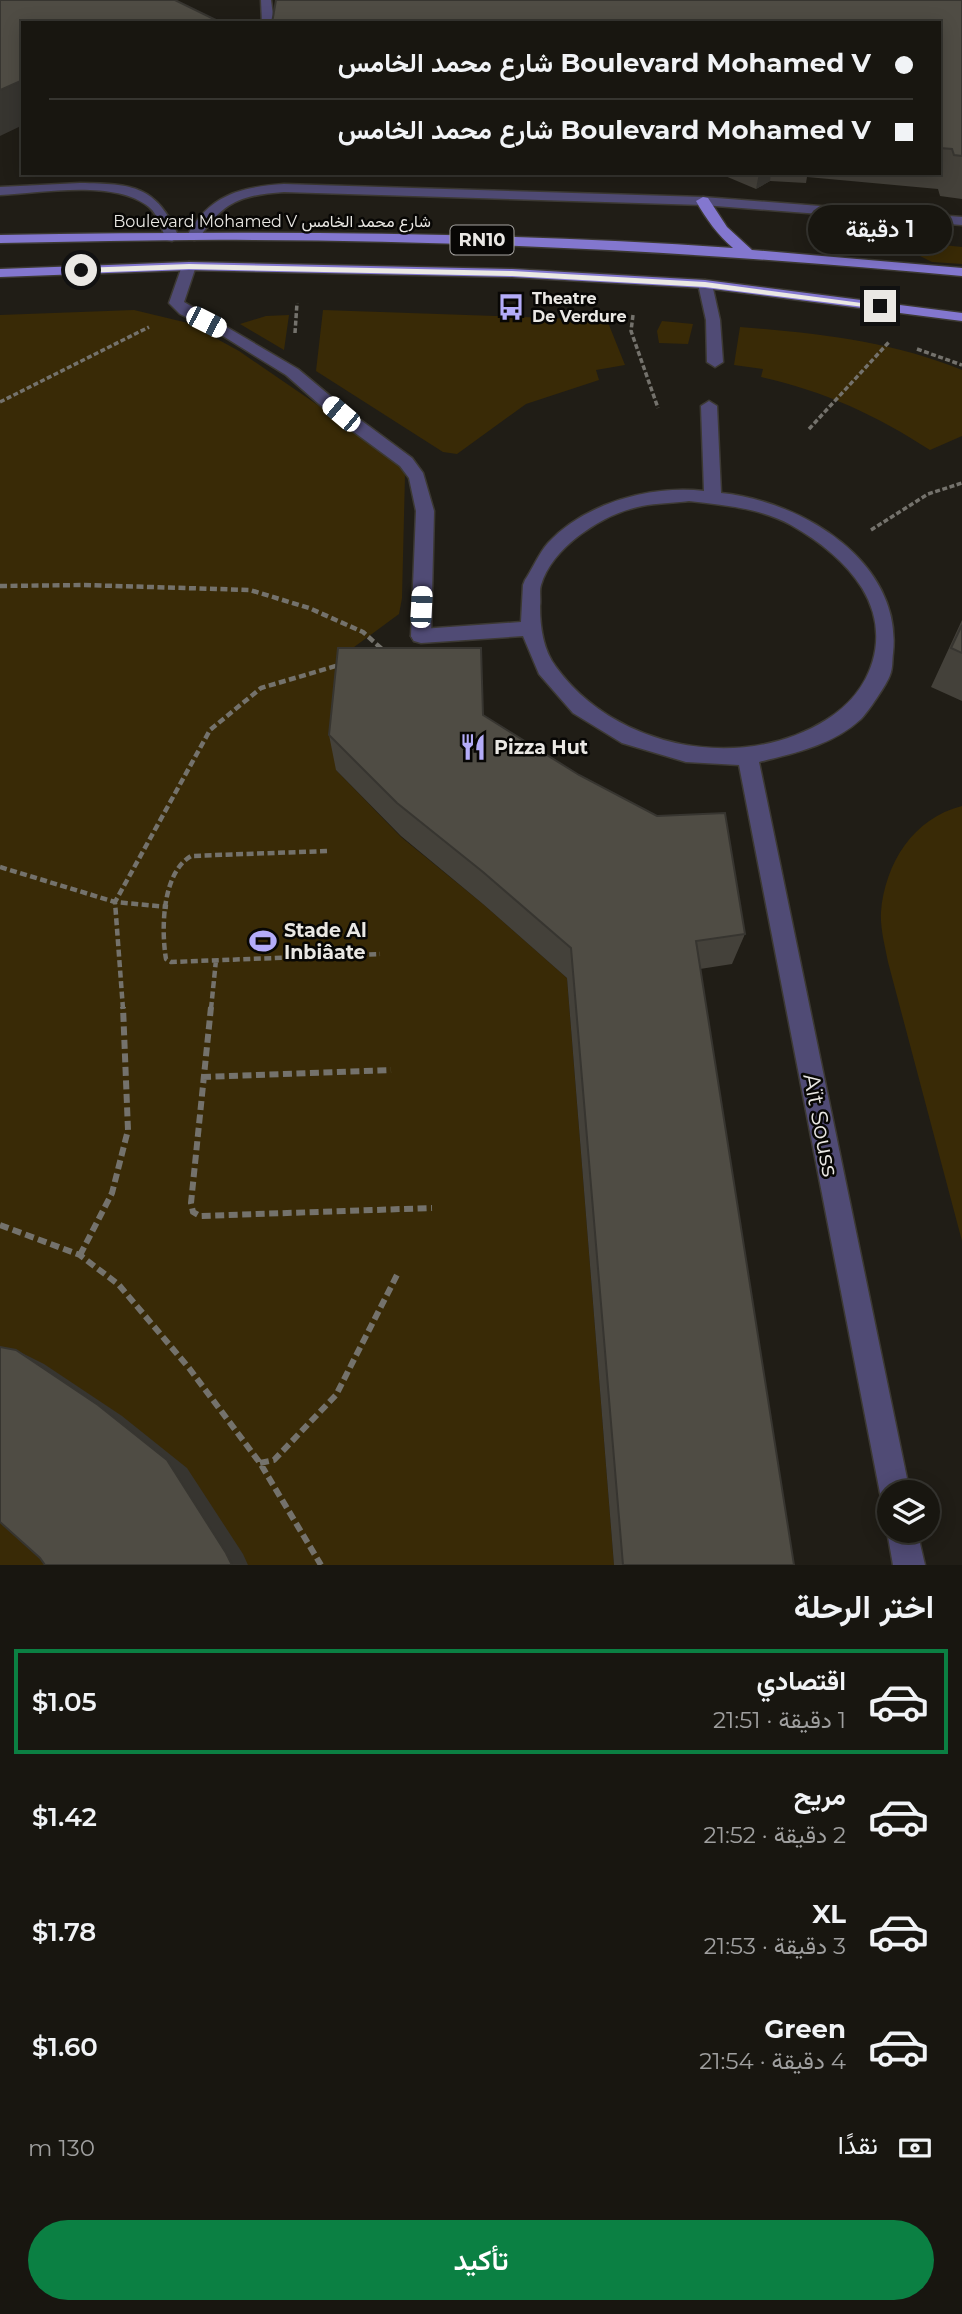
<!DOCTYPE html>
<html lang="ar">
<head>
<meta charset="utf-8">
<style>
  body { margin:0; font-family:Montserrat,Vazirmatn,sans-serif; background:#211f19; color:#f1f3f6; direction:rtl; height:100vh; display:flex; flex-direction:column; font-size:26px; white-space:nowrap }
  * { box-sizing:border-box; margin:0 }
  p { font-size:23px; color:#9f9f9f }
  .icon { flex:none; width:38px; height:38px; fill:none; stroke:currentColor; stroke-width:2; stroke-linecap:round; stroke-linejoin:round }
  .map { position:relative; height:1565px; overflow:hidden; direction:ltr }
  .panel { display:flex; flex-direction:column; background:#181610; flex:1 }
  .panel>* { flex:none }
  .hud { position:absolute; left:21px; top:21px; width:920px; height:154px; border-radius:0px; box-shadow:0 4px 18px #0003,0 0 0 2px #363530; direction:rtl; display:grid; align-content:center; height:154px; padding:0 28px; background:#181610 }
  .buttons { position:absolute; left:877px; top:1480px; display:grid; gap:14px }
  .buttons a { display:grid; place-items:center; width:63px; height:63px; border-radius:50%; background:#181610; box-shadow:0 4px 18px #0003,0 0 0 2px #363530; font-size:35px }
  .end { position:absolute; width:32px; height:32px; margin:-16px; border:9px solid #eae8e4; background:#111; box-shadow:0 0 0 4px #111 }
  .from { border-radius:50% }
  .bubble { position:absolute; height:49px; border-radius:24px; background:#181610; box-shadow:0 4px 18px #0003,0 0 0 2px #363530; font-size:23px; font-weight:600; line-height:49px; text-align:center; direction:rtl }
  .car { position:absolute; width:21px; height:42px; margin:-21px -10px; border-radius:9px; box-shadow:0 0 5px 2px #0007; background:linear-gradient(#fff 24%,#345 0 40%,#fff 0 76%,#345 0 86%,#fff 0) }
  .hud b { display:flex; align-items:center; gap:24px; height:66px; font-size:26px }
  .hud b+b { border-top:2px solid #363530 }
  .hud i { width:18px; height:18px; background:#f1f3f6 }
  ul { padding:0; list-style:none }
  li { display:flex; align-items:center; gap:21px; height:105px; margin:0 14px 10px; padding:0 14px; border:4px solid transparent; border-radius:0px }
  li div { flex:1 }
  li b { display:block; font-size:26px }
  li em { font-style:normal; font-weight:600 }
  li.current { border-color:#0b8043 }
  li>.icon { width:63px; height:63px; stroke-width:1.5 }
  h2 { padding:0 28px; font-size:32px; line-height:84px }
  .pay { display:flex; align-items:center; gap:18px; height:77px; padding:0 28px; font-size:26px }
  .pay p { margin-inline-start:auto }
  .cta { display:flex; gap:14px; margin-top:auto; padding:14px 28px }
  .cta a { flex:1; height:80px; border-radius:42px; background:#0b8043; color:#fff; font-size:28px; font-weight:600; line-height:80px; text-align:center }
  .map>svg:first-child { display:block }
  .green { fill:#392a06 }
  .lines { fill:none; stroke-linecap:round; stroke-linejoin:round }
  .service-casing { stroke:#3c3933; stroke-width:3 }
  .pedestrian-casing { stroke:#3c3933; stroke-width:3 }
  .primary-casing { stroke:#3c3933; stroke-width:3 }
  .path-far2 { stroke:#74726c; stroke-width:3.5; stroke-dasharray:5 2.5; stroke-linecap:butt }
  .path-far1 { stroke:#74726c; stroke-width:4.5; stroke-dasharray:7 3.5; stroke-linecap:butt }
  .path { stroke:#74726c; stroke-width:6; stroke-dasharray:9 4.5; stroke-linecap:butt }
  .service { fill:#504b75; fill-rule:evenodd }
  .pedestrian { fill:#504b75; fill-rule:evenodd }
  .primary { fill:#8377cf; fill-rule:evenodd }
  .wall { fill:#44413a }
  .shaded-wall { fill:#373530 }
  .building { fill:#4f4c44; stroke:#373530; stroke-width:2 }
  .route { fill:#eae8e4 }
  .labels { text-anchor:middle; stroke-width:5; stroke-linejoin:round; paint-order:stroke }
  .far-street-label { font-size:16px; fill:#eae8e4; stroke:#080705 }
  .far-poi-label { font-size:16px; font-weight:bold; fill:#eae8e4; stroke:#080705; text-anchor:start }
  .shield { fill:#080705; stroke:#a6a4a1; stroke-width:2 }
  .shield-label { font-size:18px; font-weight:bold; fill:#eae8e4 }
  .poi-label { font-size:19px; font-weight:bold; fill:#eae8e4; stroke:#080705; text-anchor:start }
  .near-street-label { font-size:23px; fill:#eae8e4; stroke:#080705 }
</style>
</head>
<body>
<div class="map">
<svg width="962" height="1565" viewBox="0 0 962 1565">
  <rect width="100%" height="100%" fill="#201d16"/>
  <!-- green -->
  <path class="green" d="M934 244 962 247V264L932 262 920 256 921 247Z
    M134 310 188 323 239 351 392 456 401 465 405 475 402 598 399 614 346 653 336 770 401 837 483 904 567 978 614 1565H0V315Z
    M323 310 607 320 625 365 596 370 599 380 526 404 457 454 443 452 316 371Z
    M289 315 284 350 240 324 266 316Z
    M662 321 693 324 688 344 659 343 657 331Z
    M740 327C816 333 891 341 962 370V436L930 450C876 415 824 391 761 377L763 369 734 365Z
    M962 806V1241L888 962C885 946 880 928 881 912 885 864 913 818 962 806Z"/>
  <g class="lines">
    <defs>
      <path id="service" d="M261 0H271L274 23H262Z
        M80 183C133 184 156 185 179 237L172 241 167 240C161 230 159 215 149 207 115 179 41 193 0 195V187Z
        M284 184 703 197 962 217V225L703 205 284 192C241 195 222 202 199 239L194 240 187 236C209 195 240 187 284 184Z
        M189 262 196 266 184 302 298 369 347 410 412 458 423 473 434 511 431 636 428 641H414L411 636 416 511 409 478 400 466 335 418 286 375 223 336 180 314 169 303 182 266Z"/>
      <path id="pedestrian" d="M705 280 712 284 720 320 723 362 715 367 707 362 706 320 698 284Z
        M709 401 717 406 721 493C802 501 903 562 893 653 892 660 893 668 890 675 887 684 868 712 861 719 833 745 795 753 759 762L910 1493H889V1506L884 1504 880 1493 739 765 686 762 622 743 573 713 539 674 523 636 421 643 414 641 411 636 414 631 421 629 521 622 523 585 525 580C533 568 539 553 548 543 585 503 651 485 704 491L701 406ZM689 501C724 505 760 508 791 525 819 541 845 561 862 588 892 637 872 692 826 720 742 773 615 749 556 667 543 650 540 627 540 606 541 600 539 591 541 585 552 547 604 513 642 506 657 503 673 503 689 501Z
        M889 1525V1531H917L925 1565H893L887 1531Z"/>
      <path id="primary" d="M703 197 708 198 727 227 752 250 962 268V276C727 254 491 241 254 240 169 239 85 242 0 243V235C245 231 489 231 733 248 718 235 706 219 696 201Z
        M189 262 512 269 705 280 962 313V321L705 288 512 277 189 270 0 277V269Z"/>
    </defs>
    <!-- service casing -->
    <use href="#service" class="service-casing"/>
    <!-- pedestrian casing -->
    <use href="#pedestrian" class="pedestrian-casing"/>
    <!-- primary casing -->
    <use href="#primary" class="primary-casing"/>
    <!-- path-far2 -->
    <path class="path-far2" d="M633 315 631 331 658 408
      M295 333 297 303
      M917 349 962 365
      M0 402 149 327
      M809 429 889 342
      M871 530 928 494 962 483"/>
    <!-- path-far1 -->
    <path class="path-far1" d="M0 586 84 585 250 590 309 608 363 632 383 650
      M327 851 191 856C162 873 161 929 166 959L171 962 380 954
      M0 867 115 902 168 907
      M123 1009 115 902 210 730 261 688 339 665
      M211 1009 216 960"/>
    <!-- path -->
    <path class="path" d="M211 1007 191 1203 193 1212 200 1216 432 1208
      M202 1077 391 1070
      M0 1225 80 1255 119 1285 189 1368 260 1463 321 1565
      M80 1255 112 1193 128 1130 123 1007
      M260 1463 274 1460 336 1395 397 1275"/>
    <!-- service -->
    <use href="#service" class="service"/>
    <!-- pedestrian -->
    <use href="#pedestrian" class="pedestrian"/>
    <!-- primary -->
    <use href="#primary" class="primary"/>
  </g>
  <!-- wall -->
  <path class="wall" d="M962 0V199L940 196 938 189 807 177 806 183 770 181 756 189 718 173H940V23Z
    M962 620V701L931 687Z
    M483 715 745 934 732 964 700 969 794 1565H614L567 978 483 904 401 836 336 770 329 735Z"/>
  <!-- shaded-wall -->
  <path class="shaded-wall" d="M23 80V125L0 136V90Z
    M759 173H771L770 181 756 189Z
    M16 1350 44 1364 122 1416 187 1468 243 1554 248 1565H232Z"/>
  <!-- building -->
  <path class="building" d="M0 0H175L222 23H23V80L0 90Z
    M276 0H962V156L954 155 952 149 940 148V23H272Z
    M962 625V653L951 648Z
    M338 648H481L483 715 579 775 657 816 725 813 745 934 696 941 794 1565H623L571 948 483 872 397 803 329 735Z
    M0 1347 16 1350 98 1405 167 1460 226 1553 232 1565H45L40 1558 0 1522Z"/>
  <!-- route -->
  <path class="route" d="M189 264 512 271 705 282 884 306 880 309 705 287 512 276 189 269 81 273 77 270 81 268Z"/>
  <!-- icons -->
  <defs>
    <symbol id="bus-bare" viewBox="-9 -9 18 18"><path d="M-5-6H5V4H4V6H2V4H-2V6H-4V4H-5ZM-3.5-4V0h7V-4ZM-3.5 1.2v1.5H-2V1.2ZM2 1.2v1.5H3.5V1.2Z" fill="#b4acf9" stroke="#080705" stroke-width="2.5" paint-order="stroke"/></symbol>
    <symbol id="restaurant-bare" viewBox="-9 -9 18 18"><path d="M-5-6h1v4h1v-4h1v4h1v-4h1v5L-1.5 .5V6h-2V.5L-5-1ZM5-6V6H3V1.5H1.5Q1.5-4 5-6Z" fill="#b4acf9" stroke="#080705" stroke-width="2.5" paint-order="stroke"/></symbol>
    <symbol id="stadium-bare" viewBox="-9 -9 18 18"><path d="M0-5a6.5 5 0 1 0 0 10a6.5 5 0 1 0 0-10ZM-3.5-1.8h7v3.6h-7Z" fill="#b4acf9" stroke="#080705" stroke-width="2.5" paint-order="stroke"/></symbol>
  </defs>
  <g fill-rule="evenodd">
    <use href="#bus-bare" x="492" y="288" width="38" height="38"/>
    <use href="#restaurant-bare" x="454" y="728" width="38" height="38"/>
    <use href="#stadium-bare" x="244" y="922" width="38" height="38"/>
  </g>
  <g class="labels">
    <!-- far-street labels -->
    <g class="far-street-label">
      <text x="272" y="227">Boulevard Mohamed V شارع محمد الخامس</text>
    </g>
    <!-- far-poi labels -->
    <g class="far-poi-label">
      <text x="532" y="304">Theatre<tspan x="532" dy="18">De Verdure</tspan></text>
    </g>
    <!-- shield labels -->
    <rect class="shield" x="450.5" y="225.5" width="63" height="29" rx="5"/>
    <g class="shield-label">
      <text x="482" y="246">RN10</text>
    </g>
    <!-- poi labels -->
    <g class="poi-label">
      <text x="494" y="754">Pizza Hut</text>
      <text x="284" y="937">Stade Al<tspan x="284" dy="22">Inbiâate</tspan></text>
    </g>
    <!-- near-street labels -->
    <g class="near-street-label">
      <text transform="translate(821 1125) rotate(79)" y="8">Aït Souss</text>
    </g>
  </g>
</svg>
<div class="buttons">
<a><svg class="icon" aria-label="layers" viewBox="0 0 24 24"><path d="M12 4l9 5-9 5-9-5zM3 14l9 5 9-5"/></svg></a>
</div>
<i class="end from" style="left:81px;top:270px"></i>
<i class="end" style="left:880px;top:306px"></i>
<div class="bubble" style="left:808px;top:205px;width:144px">1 دقيقة</div>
<i class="car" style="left:206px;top:322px;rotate:117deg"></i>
<i class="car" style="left:341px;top:414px;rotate:310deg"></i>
<i class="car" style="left:421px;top:607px;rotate:3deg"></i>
<div class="hud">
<b><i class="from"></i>Boulevard Mohamed V شارع محمد الخامس</b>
<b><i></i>Boulevard Mohamed V شارع محمد الخامس</b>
</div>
</div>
<section class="panel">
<h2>اختر الرحلة</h2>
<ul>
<li class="current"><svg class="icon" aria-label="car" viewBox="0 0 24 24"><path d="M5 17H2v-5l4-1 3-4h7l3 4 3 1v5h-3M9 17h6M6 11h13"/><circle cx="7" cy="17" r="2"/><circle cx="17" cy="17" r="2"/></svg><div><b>اقتصادي</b><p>1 دقيقة · 21:51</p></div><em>$1.05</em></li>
<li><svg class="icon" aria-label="car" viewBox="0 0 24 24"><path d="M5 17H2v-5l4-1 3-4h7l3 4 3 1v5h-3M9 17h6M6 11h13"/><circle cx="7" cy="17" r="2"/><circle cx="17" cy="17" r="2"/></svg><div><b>مريح</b><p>2 دقيقة · 21:52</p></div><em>$1.42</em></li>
<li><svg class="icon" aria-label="car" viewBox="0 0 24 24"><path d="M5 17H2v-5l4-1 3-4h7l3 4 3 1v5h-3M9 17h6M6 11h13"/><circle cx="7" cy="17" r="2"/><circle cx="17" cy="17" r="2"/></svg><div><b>XL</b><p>3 دقيقة · 21:53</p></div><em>$1.78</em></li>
<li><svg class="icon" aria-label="car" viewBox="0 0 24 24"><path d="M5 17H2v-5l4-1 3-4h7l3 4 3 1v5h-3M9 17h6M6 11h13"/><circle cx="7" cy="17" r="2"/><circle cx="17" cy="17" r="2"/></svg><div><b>Green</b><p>4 دقيقة · 21:54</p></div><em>$1.60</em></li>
</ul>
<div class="pay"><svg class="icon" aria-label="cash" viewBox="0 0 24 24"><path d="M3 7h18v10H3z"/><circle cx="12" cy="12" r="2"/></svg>نقدًا<p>130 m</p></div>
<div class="cta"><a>تأكيد</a></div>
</section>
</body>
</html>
